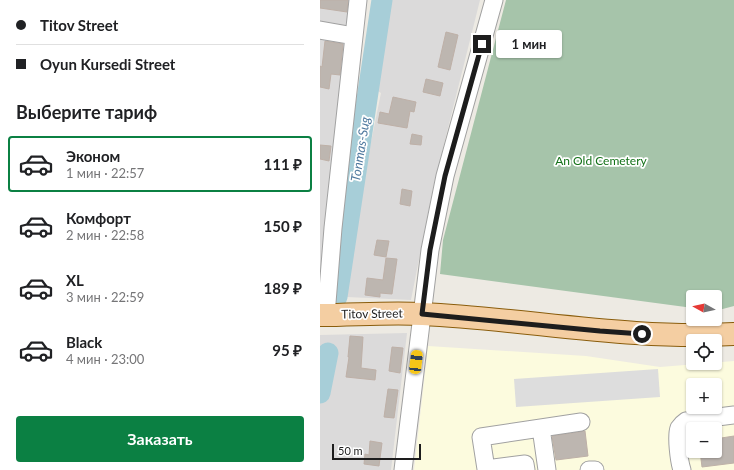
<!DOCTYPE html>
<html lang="ru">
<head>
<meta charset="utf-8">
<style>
  body { margin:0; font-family:Lato,sans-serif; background:#f2f2f2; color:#202124; height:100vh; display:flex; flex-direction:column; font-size:15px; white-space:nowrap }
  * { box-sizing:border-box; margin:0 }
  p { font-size:13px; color:#757577 }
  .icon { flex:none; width:22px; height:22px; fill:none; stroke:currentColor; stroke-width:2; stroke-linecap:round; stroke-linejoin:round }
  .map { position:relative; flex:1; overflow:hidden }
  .panel { display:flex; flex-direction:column; background:#fff; width:320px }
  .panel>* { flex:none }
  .top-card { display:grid; align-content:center; height:88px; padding:0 16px; background:#fff }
  .needle { width:26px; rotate:278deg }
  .controls { position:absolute; left:366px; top:290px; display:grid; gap:8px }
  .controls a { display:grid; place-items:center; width:36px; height:36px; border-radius:4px; background:#fff; box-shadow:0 1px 3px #0004; font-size:20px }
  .scale { position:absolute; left:12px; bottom:10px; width:89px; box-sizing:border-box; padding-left:4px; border:2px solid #1d1d1d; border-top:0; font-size:11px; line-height:14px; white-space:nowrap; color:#1d1d1d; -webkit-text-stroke:3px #fff; paint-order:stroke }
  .end { position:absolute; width:18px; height:18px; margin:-9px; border:5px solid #1d1d1d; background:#fff; box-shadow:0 0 0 2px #fff }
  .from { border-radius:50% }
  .bubble { position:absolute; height:28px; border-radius:4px; background:#fff; box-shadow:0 1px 3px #0004; font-size:13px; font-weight:700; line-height:28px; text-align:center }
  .car { position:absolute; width:12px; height:24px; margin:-12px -6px; border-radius:5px; box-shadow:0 0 3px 1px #0007; background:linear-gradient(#f5c518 24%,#345 0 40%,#f5c518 0 76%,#345 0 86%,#f5c518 0) }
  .top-card b { display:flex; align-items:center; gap:14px; height:38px; font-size:15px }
  .top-card b+b { border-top:1px solid #e0e0e0 }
  .top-card i { width:10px; height:10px; background:#202124 }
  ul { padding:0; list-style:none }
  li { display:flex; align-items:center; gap:12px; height:56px; margin:0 8px 6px; padding:0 8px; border:2px solid transparent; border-radius:4px }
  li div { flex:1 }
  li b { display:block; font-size:15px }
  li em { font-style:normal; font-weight:700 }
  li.active { border-color:#0b8043 }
  li>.icon { width:36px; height:36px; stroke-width:1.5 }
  h2 { padding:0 16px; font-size:18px; line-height:48px }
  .cta { display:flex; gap:8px; margin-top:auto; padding:8px 16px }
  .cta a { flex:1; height:46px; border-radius:4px; background:#0b8043; color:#fff; font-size:16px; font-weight:700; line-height:46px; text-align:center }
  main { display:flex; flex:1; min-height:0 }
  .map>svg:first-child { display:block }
  .residential { fill:#dbdada }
  .education { fill:#fcfbde; fill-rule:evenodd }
  .cemetery { fill:#a6c4aa }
  .parking { fill:#ddd }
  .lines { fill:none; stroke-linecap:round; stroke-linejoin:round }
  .river { stroke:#a7ced8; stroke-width:21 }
  .building { fill:#bdb6b0; stroke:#beb0a7 }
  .minor-casing { stroke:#a1a1a1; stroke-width:19 }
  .major-casing { stroke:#8a5d0c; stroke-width:24 }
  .minor { stroke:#fff; stroke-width:17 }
  .major { stroke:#f4cea2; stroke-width:22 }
  .route { stroke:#1d1d1d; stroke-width:5 }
  .labels { text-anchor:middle; stroke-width:3.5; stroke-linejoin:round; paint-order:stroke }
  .park-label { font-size:12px; fill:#147219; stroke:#fff }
  .street-label { font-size:12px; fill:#1d1d1d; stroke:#fff }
  .water-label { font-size:13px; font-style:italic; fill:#4e789e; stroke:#fff }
</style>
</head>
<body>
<main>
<section class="panel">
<div class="top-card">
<b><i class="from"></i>Titov Street</b>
<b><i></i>Oyun Kursedi Street</b>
</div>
<h2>Выберите тариф</h2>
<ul>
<li class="active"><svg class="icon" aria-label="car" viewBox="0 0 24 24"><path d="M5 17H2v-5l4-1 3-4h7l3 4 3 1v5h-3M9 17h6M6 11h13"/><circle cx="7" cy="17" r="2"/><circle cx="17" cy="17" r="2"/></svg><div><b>Эконом</b><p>1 мин · 22:57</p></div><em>111 ₽</em></li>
<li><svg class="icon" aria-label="car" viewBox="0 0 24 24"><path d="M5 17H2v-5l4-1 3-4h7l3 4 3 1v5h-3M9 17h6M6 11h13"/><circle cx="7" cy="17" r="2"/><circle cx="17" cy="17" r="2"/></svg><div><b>Комфорт</b><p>2 мин · 22:58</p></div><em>150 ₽</em></li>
<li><svg class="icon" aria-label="car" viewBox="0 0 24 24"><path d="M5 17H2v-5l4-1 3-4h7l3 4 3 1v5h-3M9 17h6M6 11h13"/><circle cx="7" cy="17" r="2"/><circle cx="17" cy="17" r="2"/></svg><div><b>XL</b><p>3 мин · 22:59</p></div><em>189 ₽</em></li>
<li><svg class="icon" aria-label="car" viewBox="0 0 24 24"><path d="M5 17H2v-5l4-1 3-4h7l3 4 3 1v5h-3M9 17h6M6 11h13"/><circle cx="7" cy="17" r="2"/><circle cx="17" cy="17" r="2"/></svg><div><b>Black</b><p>4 мин · 23:00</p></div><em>95 ₽</em></li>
</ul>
<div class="cta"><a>Заказать</a></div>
</section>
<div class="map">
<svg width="414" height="470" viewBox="0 0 414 470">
  <rect width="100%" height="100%" fill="#edeae3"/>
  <!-- residential -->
  <path class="residential" d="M0 0H35L0 294Z
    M68 0H160L113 188 91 300 27 297 37 211 61 93 50 86Z
    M87 333 71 470H0V335Z"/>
  <!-- education -->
  <path class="education" d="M108 346 266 356 340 367 414 361V470H94ZM373 385H395V407H373ZM373 429H395V451H373Z"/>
  <!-- cemetery -->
  <path class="cemetery" d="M186 0H414V306L395 311V297H373V308L120 274 123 240Z"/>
  <!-- parking -->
  <path class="parking" d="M338 369 340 397 196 407 194 379Z"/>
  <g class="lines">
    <!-- river -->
    <path class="river" d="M17 297 62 0
      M0 393 8 353"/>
  </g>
  <!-- building -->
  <path class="building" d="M0 0H28L27 12 0 8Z
    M126 32 138 35 130 70 118 67Z
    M5 41 23 44 20 75 11 74 9 89 0 87V66L2 67Z
    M106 79 123 83 120 96 103 92Z
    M73 97 96 102 94 112 90 111 87 128 58 123 60 112 69 114Z
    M92 134 102 136 101 145 90 144Z
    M0 145 11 146 9 161 0 159Z
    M82 189 92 191 90 206 80 204Z
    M57 240 69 241 66 257 54 255Z
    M66 258 77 259 72 294 60 293V297L45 295 47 278 63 280Z
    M30 336 43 337 41 368 56 370 55 380 26 377 29 357H28Z
    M72 347 83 348 80 373 69 371Z
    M68 389 78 390 74 418 64 417Z
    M265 431 268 456 236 460 232 436Z
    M414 436V463L382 467 380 451H395V439Z
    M50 441 62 443 59 466 44 464 45 454 49 455Z"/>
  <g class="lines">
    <defs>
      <path id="minor" d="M0 30 34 36
        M6 315 13 228 38 0
        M221 428 227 470
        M166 469 161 437 261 422
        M83 470 110 250 125 176 174 0
        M166 470V469L205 464 206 470
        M269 470H275
        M362 470C359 461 356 436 359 428 361 425 363 423 366 421L414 415"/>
      <path id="major" d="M0 315C34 315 69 312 103 314 207 319 309 340 414 334"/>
    </defs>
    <!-- minor casing -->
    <use href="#minor" class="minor-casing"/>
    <!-- major casing -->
    <use href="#major" class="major-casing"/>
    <!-- minor -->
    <use href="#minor" class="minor"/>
    <!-- major -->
    <use href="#major" class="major"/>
  </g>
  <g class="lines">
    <!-- route -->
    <path class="route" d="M162 44 125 176 110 250 102 314 280 331 322 334"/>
  </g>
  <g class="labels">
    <!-- park labels -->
    <g class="park-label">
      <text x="281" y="165">An Old Cemetery</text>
    </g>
    <!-- street labels -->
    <g class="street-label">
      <text transform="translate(52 314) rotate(-1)" y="4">Titov Street</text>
    </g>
    <!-- water labels -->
    <g class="water-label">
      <text transform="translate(40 149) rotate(-81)" y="5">Tonmas-Sug</text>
    </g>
  </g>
</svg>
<div class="controls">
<a><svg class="needle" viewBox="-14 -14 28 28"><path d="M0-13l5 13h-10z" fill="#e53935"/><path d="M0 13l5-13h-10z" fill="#757577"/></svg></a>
<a><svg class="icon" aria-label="locate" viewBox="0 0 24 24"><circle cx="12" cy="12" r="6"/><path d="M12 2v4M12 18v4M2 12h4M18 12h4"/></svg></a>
<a>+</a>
<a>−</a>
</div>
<div class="scale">50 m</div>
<i class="end from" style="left:322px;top:334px"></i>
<i class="end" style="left:162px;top:44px"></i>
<div class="bubble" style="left:176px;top:30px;width:66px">1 мин</div>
<i class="car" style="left:96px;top:362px;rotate:7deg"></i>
</div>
</main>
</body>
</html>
